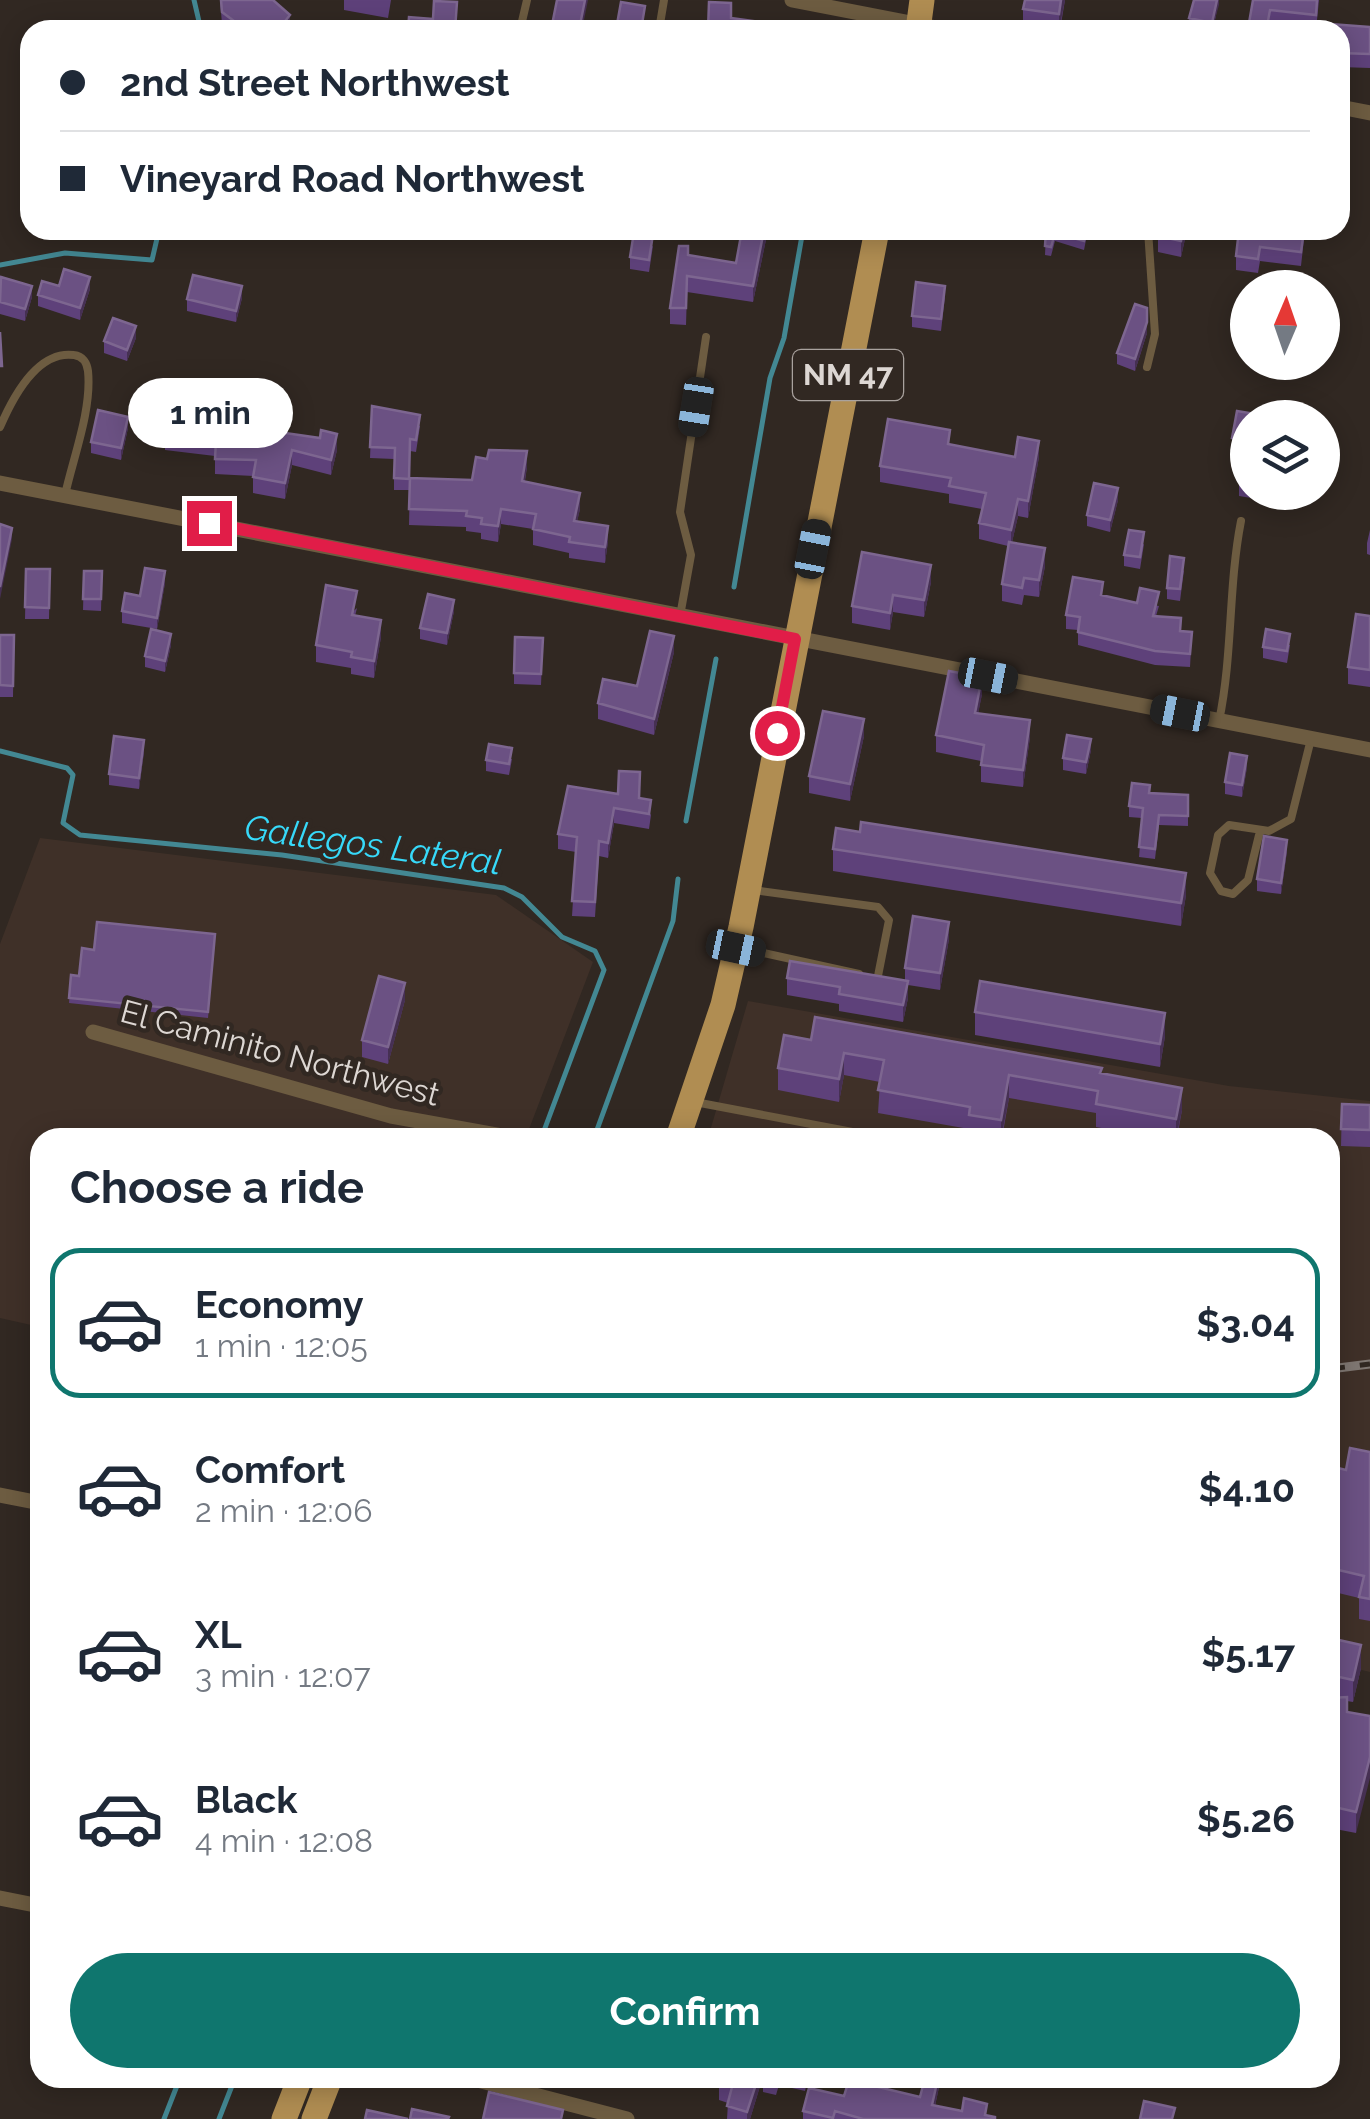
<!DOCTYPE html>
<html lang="en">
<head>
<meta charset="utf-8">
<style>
  body { margin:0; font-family:Raleway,sans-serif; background:#f6f6f7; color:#1f2937; height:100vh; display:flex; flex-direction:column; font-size:38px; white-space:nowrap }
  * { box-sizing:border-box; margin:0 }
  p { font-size:32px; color:#747a83 }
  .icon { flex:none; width:55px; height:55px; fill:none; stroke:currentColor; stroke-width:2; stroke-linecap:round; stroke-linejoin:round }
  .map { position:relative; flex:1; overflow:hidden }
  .drawer { position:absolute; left:30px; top:1128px; width:1310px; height:960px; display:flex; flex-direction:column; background:#fff; border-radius:30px; box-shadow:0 5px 25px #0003 }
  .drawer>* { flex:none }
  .guide { position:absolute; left:20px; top:20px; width:1330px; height:220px; border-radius:30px; box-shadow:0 5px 25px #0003; display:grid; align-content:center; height:220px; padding:0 40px; background:#fff }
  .needle { width:65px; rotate:2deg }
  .tools { position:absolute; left:1230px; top:270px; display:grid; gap:20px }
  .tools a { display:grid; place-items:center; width:110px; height:110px; border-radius:50%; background:#fff; box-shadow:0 5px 25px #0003; font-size:50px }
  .end { position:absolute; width:45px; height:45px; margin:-22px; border:12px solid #e11d48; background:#fff; box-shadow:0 0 0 5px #fff }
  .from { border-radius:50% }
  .bubble { position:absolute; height:70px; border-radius:35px; background:#fff; box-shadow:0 5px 25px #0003; font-size:32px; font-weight:700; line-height:70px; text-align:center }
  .car { position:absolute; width:30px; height:60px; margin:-30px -15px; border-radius:12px; box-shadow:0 0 8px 2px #0007; background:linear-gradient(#222 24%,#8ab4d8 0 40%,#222 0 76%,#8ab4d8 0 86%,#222 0) }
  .guide b { display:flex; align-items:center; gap:35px; height:95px; font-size:38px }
  .guide b+b { border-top:2px solid #e0e1e3 }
  .guide i { width:25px; height:25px; background:#1f2937 }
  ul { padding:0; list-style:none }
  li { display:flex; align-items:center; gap:30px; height:150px; margin:0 20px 15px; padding:0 20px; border:5px solid transparent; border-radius:30px }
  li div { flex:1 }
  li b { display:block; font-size:38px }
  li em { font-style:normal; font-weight:700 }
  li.on { border-color:#0f766e }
  li>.icon { width:90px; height:90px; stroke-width:1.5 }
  h2 { padding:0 40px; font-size:45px; line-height:120px }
  .button { display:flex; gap:20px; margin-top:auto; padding:20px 40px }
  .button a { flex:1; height:115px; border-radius:60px; background:#0f766e; color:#fff; font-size:40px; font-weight:700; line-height:115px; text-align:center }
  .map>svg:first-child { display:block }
  .built { fill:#3f3028 }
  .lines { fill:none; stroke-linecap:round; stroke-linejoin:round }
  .stream { stroke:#438893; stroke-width:5 }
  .service { stroke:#6d5c41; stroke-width:8 }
  .minor { stroke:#6d5c41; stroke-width:15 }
  .primary { stroke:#b08d52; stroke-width:25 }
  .rail-casing { stroke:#7f7772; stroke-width:9 }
  .rail { stroke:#312822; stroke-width:5; stroke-dasharray:15; stroke-linecap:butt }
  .wall { fill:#5e417a }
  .shaded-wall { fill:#463053 }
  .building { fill:#6b5183; stroke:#7d6690; stroke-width:2.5 }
  .route { stroke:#e11d48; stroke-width:12 }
  .labels { text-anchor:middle; stroke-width:9; stroke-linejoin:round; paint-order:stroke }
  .shield { fill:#312822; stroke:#a9a29e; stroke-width:2.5 }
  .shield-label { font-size:30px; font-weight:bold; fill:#ddd7d3 }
  .street-label { font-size:32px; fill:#ddd7d3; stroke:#312822 }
  .water-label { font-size:35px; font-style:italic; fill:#37d9f9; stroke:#312822 }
</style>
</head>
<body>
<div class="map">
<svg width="1370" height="2119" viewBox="0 0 1370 2119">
  <rect width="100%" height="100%" fill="#312822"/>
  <!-- built -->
  <path class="built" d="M40 838 496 895 593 962 526 1137 40 1138V1327L0 1318V944Z
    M748 1001 1229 1086 1370 1101V1672L1330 1662V1138H708Z"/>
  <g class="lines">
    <!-- stream -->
    <path class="stream" d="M194 0 201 30
      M0 265 65 253 152 260 159 230
      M734 587 770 378 784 338 803 230
      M0 751 67 768 73 775 63 823 80 835 282 855 504 888 522 897 562 937 595 951 604 970 545 1128
      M686 821 716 659
      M594 1138 673 921 678 879
      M164 2119 180 2078
      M219 2119 235 2078"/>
    <!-- service -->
    <path class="service" d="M520 30 527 0
      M659 30 664 0
      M1147 367 1155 334 1148 230
      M0 427C12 399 37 350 74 355 83 356 87 363 88 371 92 410 73 458 65 495
      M680 616 691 555 680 512 706 337
      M1219 721C1233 654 1228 588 1241 521
      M1260 831 1248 880 1233 894 1221 891 1210 873 1218 835 1229 825 1269 831 1291 819 1311 739
      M753 890 878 907 889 920 877 981 872 979
      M741 948 859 974
      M695 1102 884 1138"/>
    <!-- minor -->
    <path class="minor" d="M792 0 947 30
      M1340 107 1370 113
      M0 483 1370 750
      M93 1032 391 1116 513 1138
      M0 1495 40 1503
      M0 1898 40 1906
      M470 2078 627 2119"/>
    <!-- primary -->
    <path class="primary" d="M918 30 922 0
      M678 1138 723 1005 741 927 877 230
      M284 2119 300 2078
      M314 2119 330 2078"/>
    <defs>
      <path id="rail" d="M1330 1369 1370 1364"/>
    </defs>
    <!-- rail casing -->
    <use href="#rail" class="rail-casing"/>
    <!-- rail -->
    <use href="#rail" class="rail"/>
  </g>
  <!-- wall -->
  <path class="wall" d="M220 0H273L290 26 287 30H230L222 24Z
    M344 0H391L388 18 344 10Z
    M1065 0 1060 30H1023V9Z
    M1219 0 1213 30 1189 29V18Z
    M1253 0H1319L1316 30 1270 25 1269 30H1249Z
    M1370 27V68L1340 67V30Z
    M768 230 753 302 687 292 686 325 670 324V308L688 255 736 263Z
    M1046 230H1088L1084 250 1055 241 1051 256 1045 255Z
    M1187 230 1181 257 1158 252V236Z
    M1239 230H1305L1301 266 1260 261 1258 273 1236 270V256Z
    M653 246 649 272 630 269V257Z
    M0 282 32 297 25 321 0 314Z
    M59 286 90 289 80 320 38 306V295Z
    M945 297 941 331 912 327V316Z
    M242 298 236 322 187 311V299Z
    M1147 333 1135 371 1117 364V353Z
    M136 338 127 361 104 353V341Z
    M372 406 420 426 416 452 410 451 409 490H394V459L370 458Z
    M1248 418V492H1264L1263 500 1239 496V479L1243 457 1232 455V438Z
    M216 423 337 450 331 475 292 465 285 499 253 493V476L215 474V456L165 450V434Z
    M128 428 121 460 91 453V442Z
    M950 445 1015 457H1039L1028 518 1018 516 1012 542 1045 566 1039 597 1024 595 1022 605 1002 601V584L1008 546 979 539V523L982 509 949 503V494L880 482V466Z
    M527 467 525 481 580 509 577 521 608 541 605 563 569 558V553L533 545V529L501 524 498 542 481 539V533L466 531V527L409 525 410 478 472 480Z
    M1118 500 1110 532 1087 526V515Z
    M1370 530V555L1367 554V543Z
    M1144 544 1140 569 1124 566V555Z
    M26 569H50L49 619H25Z
    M1184 570 1180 601 1167 599V588Z
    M84 571H102L101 611 83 610Z
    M931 582 924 617 893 612 890 630 852 623V606Z
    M165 583 157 629 122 623V611L140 596Z
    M1103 596 1159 606 1156 616 1181 631 1192 632 1190 667 1155 665 1078 645V630L1066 629V615Z
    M357 608 355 616 381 637 374 678 351 674V668L316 662V645Z
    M454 611 447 645 420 639V628Z
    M1370 616V687L1348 684V667Z
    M0 635H14L13 697H0Z
    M543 638 541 685 514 684V673Z
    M171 645 165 672 145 667V656Z
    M1290 645 1287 663 1263 658V647Z
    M674 652 654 735 598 719V703L637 686Z
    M982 694 978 713 1030 737 1023 787 981 782V761L936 752V735Z
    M864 736 850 801 809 793V776Z
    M1091 750 1086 774 1063 770V758Z
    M144 752 139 789 109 785V774Z
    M512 759 509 775 486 771V760Z
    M1247 767 1242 797 1225 794V782Z
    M618 794 640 798 651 815 649 829 614 823 608 858 599 856 595 917 572 916 576 852 558 849V834Z
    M1150 794 1188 795V826L1159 825 1155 859 1139 857 1142 818 1129 817V806Z
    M833 849 1186 895 1181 926 833 871Z
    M1287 851 1281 894 1257 891V879Z
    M215 934 208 1018 69 1003 71 975 79 976 94 950Z
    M949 939 940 990 908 985V998L903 1022 839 1011V1004L787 995V978L905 981V968Z
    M405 1000 388 1064 362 1057V1040Z
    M975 1012 1165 1036 1160 1067 975 1035Z
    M811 1040 1102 1074 1182 1110 1177 1138H1156L1096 1127V1113L1009 1098 1002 1138 969 1137V1129L878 1113 880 1082 844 1075 839 1102 778 1090V1068Z
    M1342 1104 1370 1105V1147L1341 1146Z
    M1370 1452V1621L1359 1619V1598L1330 1591V1466L1346 1470Z
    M1330 1638 1361 1668 1353 1702 1347 1701V1712L1370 1716 1356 1833 1330 1828Z
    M761 2078V2083L750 2119H727L728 2103 719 2100V2083Z
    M763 2078H808L805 2091 779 2085 776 2095 763 2092Z
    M941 2078 935 2106 987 2115 995 2119H803V2111L844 2096 920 2097Z"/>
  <!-- shaded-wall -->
  <path class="shaded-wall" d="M585 0H588L582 30H579Z
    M1061 0H1065L1059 30V14Z
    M1217 0H1219V5L1212 30V23Z
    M290 15V26L287 30H278Z
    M764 230H768L753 302V286Z
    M1183 230H1187L1181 257V241Z
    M90 277V289L80 320V308Z
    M32 286V297L25 321V309Z
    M242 286V298L236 322V311Z
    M1147 322V333L1135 371V359Z
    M136 326V338L127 361V350Z
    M128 417V428L121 460V448Z
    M337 434V450L331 475V460Z
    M1039 441V457L1028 518V501Z
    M292 450V465L285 499V483Z
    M527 451V467L522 496V481Z
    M1118 488V500L1110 532V520Z
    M580 493V509L574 536V521Z
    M1018 499V516L1011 547V530Z
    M501 509V524L498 542V526Z
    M608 526V541L605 563V547Z
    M12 528V539L0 599V587Z
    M1045 548V566L1039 597V580Z
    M931 565V582L924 617V600Z
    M165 571V583L157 629V618Z
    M893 595V612L890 630V613Z
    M454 600V611L447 645V633Z
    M381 620V637L374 678V661Z
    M171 634V645L165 672V661Z
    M674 636V652L654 735V719Z
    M982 677V694L975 730V713Z
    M864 719V736L850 801V784Z
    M1030 720V737L1023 787V770Z
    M1091 739V750L1086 774V762Z
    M144 740V752L139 789V778Z
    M1247 756V767L1242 797V785Z
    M614 808V823L608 858V843Z
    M1287 840V851L1281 894V883Z
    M1186 873V895L1181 926V903Z
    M949 922V939L940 990V973Z
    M908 981V998L903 1022V1005Z
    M405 983V1000L388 1064V1047Z
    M1165 1013V1036L1160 1067V1044Z
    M844 1053V1075L839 1102V1079Z
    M1009 1075V1098L1001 1138V1120Z
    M1182 1088V1110L1176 1138V1119Z
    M1361 1645V1668L1353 1702V1680Z
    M1370 1757V1778L1356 1833V1812Z
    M758 2078H761V2083L750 2119H747V2112Z
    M938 2078H941L932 2119V2105Z"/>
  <!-- building -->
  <path class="building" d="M221 0H273L290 15 278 30H265L263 29 262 30H246L222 12Z
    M557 0H585L579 30H551Z
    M1025 0H1061L1059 14 1023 9Z
    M1194 0H1217L1212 23 1189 18Z
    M1253 0H1317L1316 15 1270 10 1267 26 1249 23Z
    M434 1 457 2 455 30H408L409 17 433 19Z
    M621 2 645 6 641 30H616Z
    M709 2 731 3V18L781 25 780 30H708Z
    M1330 24 1370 27V54L1340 53V30H1330Z
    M523 25 548 30H522Z
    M742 230H764L753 286 687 276 686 308H670L679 246H688V255L736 263Z
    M1046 230H1087L1084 241 1055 233 1051 247 1045 246Z
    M1159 230H1183L1181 241 1158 236Z
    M1239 230H1304L1301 252 1260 247 1258 259 1236 256Z
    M634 232 653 234 649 260 630 257Z
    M64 269 90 277 80 308 38 295 42 281 59 286Z
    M193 275 242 286 236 311 187 299Z
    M1 277 32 286 25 309 0 302Z
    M916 282 945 286 941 319 912 316Z
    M1135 304 1147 308V322L1135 359 1117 353Z
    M113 318 136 326 127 350 104 341Z
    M0 332 2 366H0Z
    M168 403 216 408 215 423 320 438 321 430 337 434 331 460 292 450 285 483 253 477 256 460 215 459 216 440 165 434Z
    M372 406 420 415 416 440 410 439 409 479 394 478 395 448 370 447Z
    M98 410 128 417 121 448 91 442Z
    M1237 411 1274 417 1248 418V480L1239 479 1246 440 1232 438Z
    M888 419 950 430 948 444 1015 457 1018 437 1039 441 1028 501 1018 499 1011 530 979 523 986 493 949 486 951 478 880 466Z
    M489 450 527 451 522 481 580 493 574 521 608 526 605 547 569 542 570 537 533 529 536 514 501 509 498 526 481 524 482 518 466 516 467 511 409 509 410 478 472 480 476 457 487 459Z
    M1094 483 1118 488 1110 520 1087 515Z
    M0 524 12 528 0 587Z
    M1129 530 1144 532 1140 557 1124 555Z
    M1009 542 1045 548 1039 580 1024 578 1022 588 1002 584Z
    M862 552 931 565 924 600 893 595 890 613 852 606Z
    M1170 556 1184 558 1180 589 1167 588Z
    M145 568 165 571 157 618 122 611 125 593 140 596Z
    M26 569H50L49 608 25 607Z
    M84 571H102L101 599H83Z
    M1073 577 1103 582 1101 595 1137 603 1140 588 1159 592 1153 616 1181 618 1180 631 1192 632 1190 654 1155 651 1078 632 1080 617 1066 615Z
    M326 585 357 591 352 615 381 620 374 661 351 657 352 652 316 645Z
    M428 594 454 600 447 633 420 628Z
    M1356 614 1370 616V670L1348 667Z
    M151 629 171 634 165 661 145 656Z
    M1266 629 1290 634 1287 651 1263 647Z
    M650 631 674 636 654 719 598 703 603 679 637 686Z
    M0 635H14L13 686 0 685Z
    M515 637 543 638 541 674 514 673Z
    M949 671 982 677 975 713 1030 720 1023 770 981 765 984 745 936 735Z
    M823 711 864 719 850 784 809 776Z
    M1067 735 1091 739 1086 762 1063 758Z
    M114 736 144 740 139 778 109 774Z
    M489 744 512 748 509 764 486 760Z
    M1230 753 1247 756 1242 785 1225 782Z
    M619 771 640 772 639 798 651 800 649 814 614 808 608 843 599 841 595 902 572 901 577 837 558 834 568 786 618 794Z
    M1132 783 1150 785 1149 793 1188 795V816L1159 815 1155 849 1139 847 1143 808 1129 806Z
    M861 822 1186 873 1181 903 833 849 836 828 860 832Z
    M1264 836 1287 840 1281 883 1257 879Z
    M913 916 949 922 940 973 905 968Z
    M97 922 215 934 208 1012 69 998 71 975 79 976 82 948 94 950Z
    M790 961 908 981 903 1005 839 994 840 987 787 978Z
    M379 976 405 983 388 1047 362 1040Z
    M980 981 1165 1013 1160 1044 975 1012Z
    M815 1017 1102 1068 1100 1073 1182 1088 1176 1119 1096 1104 1098 1091 1009 1075 1001 1120 969 1115 970 1107 878 1090 884 1060 844 1053 839 1079 778 1068 784 1035 811 1040Z
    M1342 1104 1370 1105V1130L1341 1129Z
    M1350 1448 1370 1452V1599L1359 1597 1364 1576 1330 1568V1466L1346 1470Z
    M1330 1638 1361 1645 1353 1680 1330 1675Z
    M1347 1697V1712L1370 1716V1757L1356 1812 1330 1806V1698Z
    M721 2078H758L747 2112 727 2106 732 2087 719 2083Z
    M925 2078H938L932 2105 962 2111 964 2098 987 2104 985 2115 995 2117V2119H863L835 2111 833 2118 803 2111 809 2088 844 2096 849 2080 920 2097Z
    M489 2092 563 2110 561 2119H483Z
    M1144 2101 1175 2108 1172 2119H1140Z
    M412 2109 449 2117 448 2119H410Z
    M367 2110 408 2119H365Z"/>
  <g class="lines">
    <!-- route -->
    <path class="route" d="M209 523 795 639 777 733"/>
  </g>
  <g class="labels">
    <!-- shield labels -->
    <rect class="shield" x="793" y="350" width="110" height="50" rx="8"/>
    <g class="shield-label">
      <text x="848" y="385">NM 47</text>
    </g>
    <!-- street labels -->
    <g class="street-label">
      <text transform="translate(280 1053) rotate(15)" y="11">El Caminito Northwest</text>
    </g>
    <!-- water labels -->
    <g class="water-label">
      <text transform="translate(373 845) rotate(8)" y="12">Gallegos Lateral</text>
    </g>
  </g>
</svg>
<div class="tools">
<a><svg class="needle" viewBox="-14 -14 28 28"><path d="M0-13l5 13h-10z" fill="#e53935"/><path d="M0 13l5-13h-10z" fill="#747a83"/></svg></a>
<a><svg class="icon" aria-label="layers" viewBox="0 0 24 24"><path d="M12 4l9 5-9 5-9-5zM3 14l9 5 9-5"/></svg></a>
</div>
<i class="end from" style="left:777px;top:733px"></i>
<i class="end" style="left:209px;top:523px"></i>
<div class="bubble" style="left:128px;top:378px;width:165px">1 min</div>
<i class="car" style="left:696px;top:407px;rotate:189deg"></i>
<i class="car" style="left:813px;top:549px;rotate:11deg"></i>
<i class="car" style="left:988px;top:676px;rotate:101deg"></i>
<i class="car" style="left:1180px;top:713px;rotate:281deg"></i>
<i class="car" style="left:736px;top:948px;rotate:102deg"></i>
<div class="guide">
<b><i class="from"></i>2nd Street Northwest</b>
<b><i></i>Vineyard Road Northwest</b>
</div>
<section class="drawer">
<h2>Choose a ride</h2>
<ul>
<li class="on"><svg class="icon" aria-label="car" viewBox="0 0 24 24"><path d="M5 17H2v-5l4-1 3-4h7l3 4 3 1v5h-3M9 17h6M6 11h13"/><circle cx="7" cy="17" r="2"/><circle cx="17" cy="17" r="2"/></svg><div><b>Economy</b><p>1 min · 12:05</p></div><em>$3.04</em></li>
<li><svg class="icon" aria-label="car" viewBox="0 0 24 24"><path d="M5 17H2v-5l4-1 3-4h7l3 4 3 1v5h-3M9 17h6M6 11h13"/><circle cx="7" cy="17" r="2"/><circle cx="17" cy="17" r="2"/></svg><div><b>Comfort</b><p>2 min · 12:06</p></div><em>$4.10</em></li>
<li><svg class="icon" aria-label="car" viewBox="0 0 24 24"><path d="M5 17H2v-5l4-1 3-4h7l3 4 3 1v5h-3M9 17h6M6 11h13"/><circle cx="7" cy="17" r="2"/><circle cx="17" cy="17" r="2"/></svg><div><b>XL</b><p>3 min · 12:07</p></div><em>$5.17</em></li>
<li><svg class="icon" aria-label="car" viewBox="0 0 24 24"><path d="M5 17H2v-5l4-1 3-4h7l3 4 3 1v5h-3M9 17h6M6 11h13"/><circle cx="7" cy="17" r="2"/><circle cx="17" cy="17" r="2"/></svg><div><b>Black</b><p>4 min · 12:08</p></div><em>$5.26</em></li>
</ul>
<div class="button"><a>Confirm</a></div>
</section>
</div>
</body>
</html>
